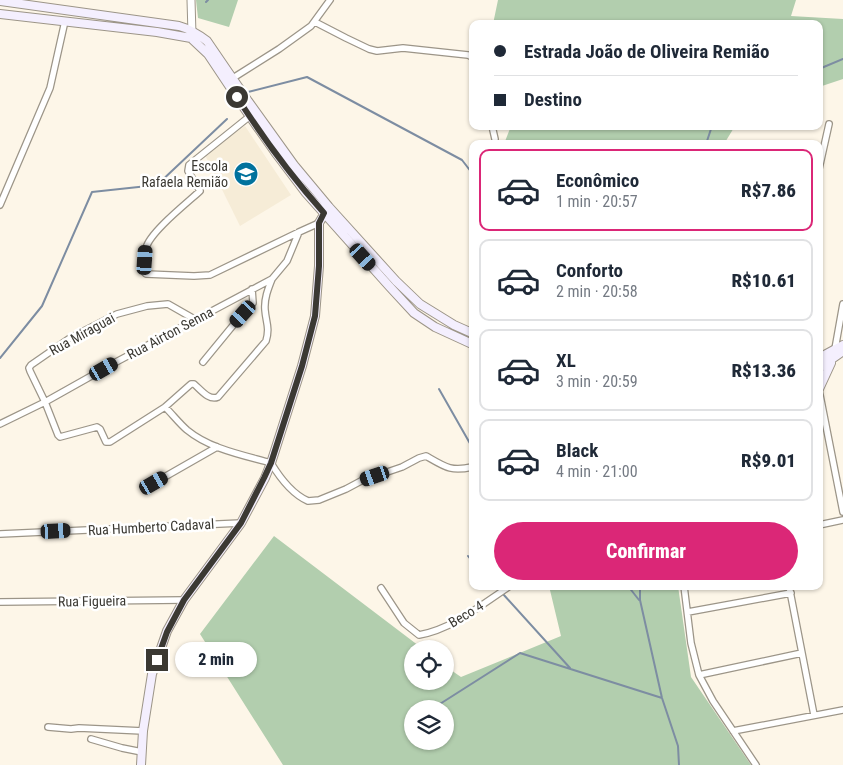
<!DOCTYPE html>
<html lang="pt">
<head>
<meta charset="utf-8">
<style>
  body { margin:0; font-family:"Roboto Condensed",sans-serif; background:#f2f2f3; color:#1f2937; height:100vh; display:flex; flex-direction:column; font-size:19px; white-space:nowrap }
  * { box-sizing:border-box; margin:0 }
  p { font-size:16px; color:#747a83 }
  .icon { flex:none; width:28px; height:28px; fill:none; stroke:currentColor; stroke-width:2; stroke-linecap:round; stroke-linejoin:round }
  .map { position:relative; flex:1; overflow:hidden }
  .drawer { position:absolute; left:469px; top:140px; width:354px; height:450px; display:flex; flex-direction:column; background:#fff; border-radius:10px; box-shadow:0 1px 4px #0004 }
  .drawer>* { flex:none }
  .guide { position:absolute; left:469px; top:20px; width:354px; height:110px; border-radius:10px; box-shadow:0 1px 4px #0004; display:grid; align-content:center; height:110px; padding:0 25px; background:#fff }
  .fabs { position:absolute; left:404px; top:640px; display:grid; gap:10px }
  .fabs a { display:grid; place-items:center; width:50px; height:50px; border-radius:50%; background:#fff; box-shadow:0 1px 4px #0004; font-size:25px }
  .end { position:absolute; width:22px; height:22px; margin:-11px; border:6px solid #3b3933; background:#fff; box-shadow:0 0 0 2px #fff }
  .from { border-radius:50% }
  .bubble { position:absolute; height:35px; border-radius:18px; background:#fff; box-shadow:0 1px 4px #0004; font-size:16px; font-weight:800; line-height:35px; text-align:center }
  .car { position:absolute; width:15px; height:30px; margin:-15px -8px; border-radius:6px; box-shadow:0 0 4px 1px #0007; background:linear-gradient(#222 24%,#8ab4d8 0 40%,#222 0 76%,#8ab4d8 0 86%,#222 0) }
  .guide b { display:flex; align-items:center; gap:18px; height:48px; font-size:19px }
  .guide b+b { border-top:1px solid #e0e1e3 }
  .guide i { width:12px; height:12px; background:#1f2937 }
  ul { padding:9px 0 0; list-style:none }
  li { display:flex; align-items:center; gap:15px; height:82px; margin:0 10px 8px; padding:0 15px; border:2px solid #e0e1e3; border-radius:10px }
  li div { flex:1 }
  li b { display:block; font-size:19px }
  li em { font-style:normal; font-weight:800 }
  li.on { border-color:#db2777 }
  li>.icon { width:45px; height:45px; stroke-width:1.5 }
  .cta { display:flex; gap:10px; margin-top:auto; padding:10px 25px }
  .cta a { flex:1; height:58px; border-radius:30px; background:#db2777; color:#fff; font-size:20px; font-weight:800; line-height:58px; text-align:center }
  .map>svg:first-child { display:block }
  .built { fill:#f6ecd7 }
  .forest { fill:#b2ceae; fill-rule:evenodd }
  .lines { fill:none; stroke-linecap:round; stroke-linejoin:round }
  .stream { stroke:#7d8da2; stroke-width:2 }
  .minor-casing { stroke:#9c9588; stroke-width:8 }
  .tertiary-casing { stroke:#9c9588; stroke-width:9 }
  .secondary-casing { stroke:#9c9588; stroke-width:10 }
  .minor { stroke:#fff; stroke-width:5.5 }
  .tertiary { stroke:#fff; stroke-width:7 }
  .secondary { stroke:#f4effe; stroke-width:8 }
  .route { stroke:#3b3933; stroke-width:6 }
  .labels { text-anchor:middle; stroke-width:5; stroke-linejoin:round; paint-order:stroke }
  .poi-label { font-size:14px; fill:#3b3933; stroke:#fff; text-anchor:end }
  .street-label { font-size:14px; fill:#3b3933; stroke:#fff }
</style>
</head>
<body>
<div class="map">
<svg width="843" height="765" viewBox="0 0 843 765">
  <rect width="100%" height="100%" fill="#fdf6e8"/>
  <!-- built -->
  <path class="built" d="M245 126 291 195 240 226 204 153Z"/>
  <!-- forest -->
  <path class="forest" d="M196 0H238L229 27 198 18Z
    M498 0H796L791 16 843 19V79L819 87V24H493Z
    M511 126H735L724 144H504Z
    M274 536 423 649H412V681H445V666L461 677 561 636 549 586H678L691 677 751 765H283L200 634ZM412 709H445V741H412Z"/>
  <g class="lines">
    <!-- stream -->
    <path class="stream" d="M206 2 208 0
      M819 69 843 59
      M248 92 307 77 462 160 472 173
      M706 144 712 126
      M0 358 42 306 92 192 157 185 227 119
      M439 389 472 447
      M468 556 472 561
      M628 586 639 600
      M640 586V600L662 698 678 746 679 765
      M503 594 570 668
      M432 709 520 653 662 698
      M411 722 412 721"/>
    <defs>
      <path id="minor" d="M315 22 346 38 369 49 377 51 403 48 468 55 472 57
        M233 78 279 49 311 26 330 0
        M250 116 189 165 188 171 200 191C187 203 150 232 146 248 144 255 144 264 144 272L146 274 194 276 210 275 299 232
        M492 126 495 139
        M819 169 829 124
        M0 205 50 88 65 21
        M196 320 168 304 147 306 117 314 70 338 31 365 29 368 30 371 45 402 58 435 60 437 97 427 100 429 106 442H110L165 407 191 384H194C201 390 209 401 218 397L266 341C270 327 266 323 265 310 264 299 268 289 272 279
        M835 349 843 304
        M203 362 235 323 251 306 253 303 252 289
        M819 390 843 512
        M165 407C173 415 179 423 187 430 210 449 243 455 271 463 280 478 292 494 308 501L319 500 346 489 361 481 402 467 419 458 426 456C445 467 451 472 472 467
        M0 424 45 402 118 361 272 279 287 261 299 232 319 223
        M154 483 217 447
        M819 525 843 520
        M0 534 241 523
        M684 586 691 643 699 675 713 701 756 765
        M789 586 814 715
        M381 588 404 623 419 635C453 629 481 605 510 586
        M0 602 184 600
        M688 612 791 593
        M699 675 802 653
        M48 727 71 729 79 728 143 731
        M733 731 843 710
        M91 739 122 748 142 752"/>
      <path id="tertiary" d="M191 0 192 34"/>
      <path id="secondary" d="M0 1 179 26C190 29 198 34 207 41L248 101 294 165 329 207 396 281 420 304 454 325 472 333
        M0 14 157 32 191 38 208 54 242 105 275 152 306 193 389 286 414 313 435 327 472 344
        M819 358 843 345
        M819 368 843 351
        M819 389 831 363
        M141 765 143 731 152 674 167 631 184 600 241 523 265 478 271 463 302 366 315 316 319 266V223L326 211"/>
    </defs>
    <!-- minor casing -->
    <use href="#minor" class="minor-casing"/>
    <!-- tertiary casing -->
    <use href="#tertiary" class="tertiary-casing"/>
    <!-- secondary casing -->
    <use href="#secondary" class="secondary-casing"/>
    <!-- minor -->
    <use href="#minor" class="minor"/>
    <!-- tertiary -->
    <use href="#tertiary" class="tertiary"/>
    <!-- secondary -->
    <use href="#secondary" class="secondary"/>
  </g>
  <g class="lines">
    <!-- route -->
    <path class="route" d="M157 660 167 632 184 600 241 523 264 478 271 463 302 366 315 316 319 266V223L324 213C292 177 263 138 237 97"/>
  </g>
  <!-- icons -->
  <defs>
    <symbol id="school-disc" viewBox="-11 -11 22 22"><circle r="9.5" fill="#01729d" stroke="#fff"/><path d="M0-5L7-2L0 1L-7-2ZM-4 1L0 2.5L4 1V4Q0 6-4 4Z" fill="#fff"/></symbol>
  </defs>
  <g fill-rule="evenodd">
    <use href="#school-disc" x="232" y="160" width="28" height="28"/>
  </g>
  <g class="labels">
    <!-- poi labels -->
    <g class="poi-label">
      <text x="228" y="171">Escola<tspan x="228" dy="16">Rafaela Remião</tspan></text>
    </g>
    <!-- street labels -->
    <g class="street-label">
      <text transform="translate(170 333) rotate(-28)" y="5">Rua Airton Senna</text>
      <text transform="translate(82 334) rotate(-29)" y="5">Rua Miraguai</text>
      <text transform="translate(151 527) rotate(-3)" y="5">Rua Humberto Cadaval</text>
      <text transform="translate(92 601) rotate(-1)" y="5">Rua Figueira</text>
      <text transform="translate(466 614) rotate(-31)" y="5">Beco 4</text>
    </g>
  </g>
</svg>
<div class="fabs">
<a><svg class="icon" aria-label="locate" viewBox="0 0 24 24"><circle cx="12" cy="12" r="6"/><path d="M12 2v4M12 18v4M2 12h4M18 12h4"/></svg></a>
<a><svg class="icon" aria-label="layers" viewBox="0 0 24 24"><path d="M12 4l9 5-9 5-9-5zM3 14l9 5 9-5"/></svg></a>
</div>
<i class="end from" style="left:237px;top:97px"></i>
<i class="end" style="left:157px;top:660px"></i>
<div class="bubble" style="left:175px;top:642px;width:82px">2 min</div>
<i class="car" style="left:363px;top:257px;rotate:138deg"></i>
<i class="car" style="left:145px;top:260px;rotate:4deg"></i>
<i class="car" style="left:243px;top:314px;rotate:222deg"></i>
<i class="car" style="left:104px;top:369px;rotate:60deg"></i>
<i class="car" style="left:375px;top:476px;rotate:251deg"></i>
<i class="car" style="left:154px;top:483px;rotate:60deg"></i>
<i class="car" style="left:56px;top:531px;rotate:87deg"></i>
<div class="guide">
<b><i class="from"></i>Estrada João de Oliveira Remião</b>
<b><i></i>Destino</b>
</div>
<section class="drawer">
<ul>
<li class="on"><svg class="icon" aria-label="car" viewBox="0 0 24 24"><path d="M5 17H2v-5l4-1 3-4h7l3 4 3 1v5h-3M9 17h6M6 11h13"/><circle cx="7" cy="17" r="2"/><circle cx="17" cy="17" r="2"/></svg><div><b>Econômico</b><p>1 min · 20:57</p></div><em>R$7.86</em></li>
<li><svg class="icon" aria-label="car" viewBox="0 0 24 24"><path d="M5 17H2v-5l4-1 3-4h7l3 4 3 1v5h-3M9 17h6M6 11h13"/><circle cx="7" cy="17" r="2"/><circle cx="17" cy="17" r="2"/></svg><div><b>Conforto</b><p>2 min · 20:58</p></div><em>R$10.61</em></li>
<li><svg class="icon" aria-label="car" viewBox="0 0 24 24"><path d="M5 17H2v-5l4-1 3-4h7l3 4 3 1v5h-3M9 17h6M6 11h13"/><circle cx="7" cy="17" r="2"/><circle cx="17" cy="17" r="2"/></svg><div><b>XL</b><p>3 min · 20:59</p></div><em>R$13.36</em></li>
<li><svg class="icon" aria-label="car" viewBox="0 0 24 24"><path d="M5 17H2v-5l4-1 3-4h7l3 4 3 1v5h-3M9 17h6M6 11h13"/><circle cx="7" cy="17" r="2"/><circle cx="17" cy="17" r="2"/></svg><div><b>Black</b><p>4 min · 21:00</p></div><em>R$9.01</em></li>
</ul>
<div class="cta"><a>Confirmar</a></div>
</section>
</div>
</body>
</html>
